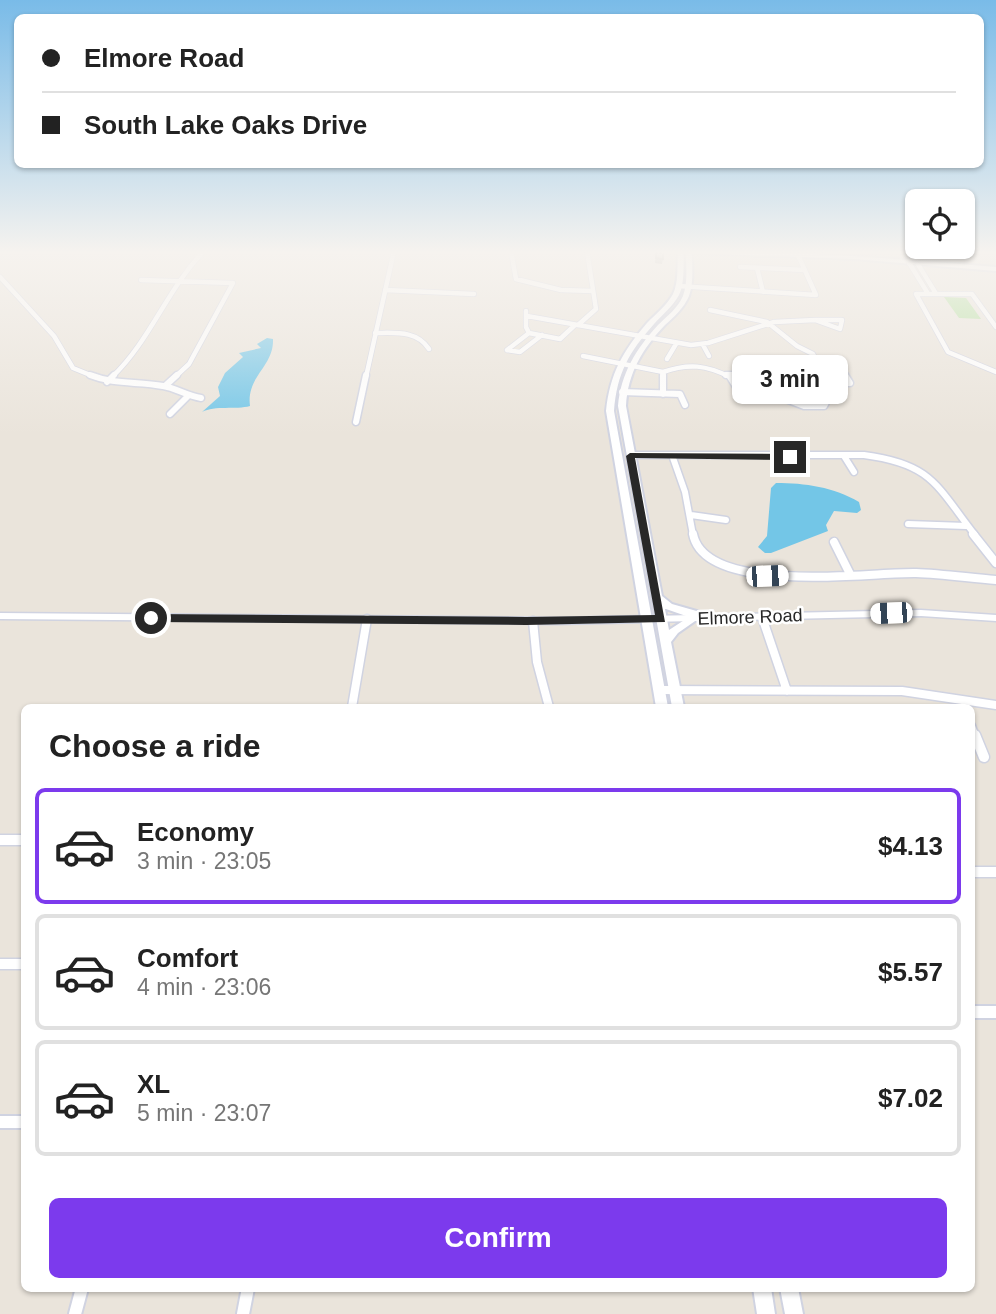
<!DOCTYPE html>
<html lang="en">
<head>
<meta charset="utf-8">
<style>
  body { margin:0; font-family:Arial,sans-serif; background:#f6f6f6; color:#222; height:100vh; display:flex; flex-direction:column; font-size:26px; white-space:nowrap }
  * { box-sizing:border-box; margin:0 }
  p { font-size:23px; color:#767676 }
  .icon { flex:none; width:38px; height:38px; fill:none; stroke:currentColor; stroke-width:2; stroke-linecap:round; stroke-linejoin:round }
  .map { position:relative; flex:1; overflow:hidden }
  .sheet { position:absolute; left:21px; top:704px; width:954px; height:588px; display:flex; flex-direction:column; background:#fff; border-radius:10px; box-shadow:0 2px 5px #0004 }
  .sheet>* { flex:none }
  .banner { position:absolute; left:14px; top:14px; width:970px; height:154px; border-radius:10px; box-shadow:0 2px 5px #0004; display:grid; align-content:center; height:154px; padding:0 28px; background:#fff }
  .buttons { position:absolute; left:905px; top:189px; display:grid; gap:14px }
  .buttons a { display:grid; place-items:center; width:70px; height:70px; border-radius:10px; background:#fff; box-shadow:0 2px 5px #0004; font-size:35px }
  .end { position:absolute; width:32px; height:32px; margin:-16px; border:9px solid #282828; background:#fff; box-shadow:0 0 0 4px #fff }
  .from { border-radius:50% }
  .bubble { position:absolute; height:49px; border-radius:10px; background:#fff; box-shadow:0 2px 5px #0004; font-size:23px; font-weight:700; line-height:49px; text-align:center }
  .car { position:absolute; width:21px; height:42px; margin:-21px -10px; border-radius:9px; box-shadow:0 0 5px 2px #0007; background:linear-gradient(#fff 24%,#345 0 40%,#fff 0 76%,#345 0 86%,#fff 0) }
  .banner b { display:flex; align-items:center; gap:24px; height:66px; font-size:26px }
  .banner b+b { border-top:2px solid #e0e0e0 }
  .banner i { width:18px; height:18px; background:#222 }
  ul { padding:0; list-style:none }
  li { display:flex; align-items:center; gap:21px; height:116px; margin:0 14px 10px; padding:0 14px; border:4px solid #e0e0e0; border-radius:10px }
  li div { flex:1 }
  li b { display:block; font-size:26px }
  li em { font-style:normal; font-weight:700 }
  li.current { border-color:#7c3aed }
  li>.icon { width:63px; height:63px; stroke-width:1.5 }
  h2 { padding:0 28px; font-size:32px; line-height:84px }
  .button { display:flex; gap:14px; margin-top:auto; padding:14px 28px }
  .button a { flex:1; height:80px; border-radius:10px; background:#7c3aed; color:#fff; font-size:28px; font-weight:700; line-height:80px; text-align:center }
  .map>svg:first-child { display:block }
  .green { fill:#b0de9a }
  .water { fill:#73c6e7 }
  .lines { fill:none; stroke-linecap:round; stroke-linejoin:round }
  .minor-far4-casing { stroke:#d0d3e1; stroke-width:6 }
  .minor-far3-casing { stroke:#d0d3e1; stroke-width:9 }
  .minor-far2-casing { stroke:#d0d3e1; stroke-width:11 }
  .minor-far1-casing { stroke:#d0d3e1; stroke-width:13 }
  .minor-casing { stroke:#d0d3e1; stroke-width:16 }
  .tertiary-casing { stroke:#d0d3e1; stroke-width:3 }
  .secondary-casing { stroke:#d0d3e1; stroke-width:4 }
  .minor-far4 { stroke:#fff; stroke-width:4.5 }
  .minor-far3 { stroke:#fff; stroke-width:6 }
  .minor-far2 { stroke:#fff; stroke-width:8 }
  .minor-far1 { stroke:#fff; stroke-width:10 }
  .minor { stroke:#fff; stroke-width:12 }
  .tertiary { fill:#fff; fill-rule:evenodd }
  .secondary { fill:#fff; fill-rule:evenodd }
  .wall { fill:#a7a39d }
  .building { fill:#c2beb7; stroke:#888580; stroke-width:2 }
  .route { fill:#282828 }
  .labels { text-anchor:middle; stroke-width:5; stroke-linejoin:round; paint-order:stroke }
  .street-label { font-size:18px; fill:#282828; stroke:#fff }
</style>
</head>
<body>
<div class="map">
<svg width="996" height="1314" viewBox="0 0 996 1314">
  <rect width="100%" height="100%" fill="#eae4db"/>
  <!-- green -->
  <path class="green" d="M944 297 966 298 981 319 959 318Z"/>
  <!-- water -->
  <path class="water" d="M267 338 273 339C274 367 246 376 250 406 236 410 215 405 202 412L220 396 218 387 225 373 243 357 239 353 261 348 257 344Z
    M776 483C805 483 834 487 859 502L861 510 857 513 834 511 826 525 828 531 771 553H765L758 547 767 536 771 488Z"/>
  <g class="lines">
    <defs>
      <path id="minor-far4" d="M511 251 516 279 561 290 593 291
        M908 261 927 292
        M916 261 935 292
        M740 267 805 270
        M757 268 763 292
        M0 277 54 336 73 368 95 377
        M141 280 233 283 189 364 175 377
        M678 286 816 295 798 255
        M385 290 474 294
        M710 310 767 322 797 346 813 354 820 368
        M527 316 691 345 708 343 774 322 815 320
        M815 320H842L840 329Z
        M578 325 596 309 587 251
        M996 327 972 294H916L948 352 996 372
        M375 333C395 333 417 330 429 349
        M529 333 560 339 575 325
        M703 345 709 356
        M507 350 529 333 526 327V311
        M507 350 520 352 542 335
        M583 356 663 372C689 363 706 365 730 377
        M667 359 676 344
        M663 372V377
        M112 377C150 341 167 289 204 251
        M366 377 394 251
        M734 377H807"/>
      <path id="minor-far3" d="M90 375C115 385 138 381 163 386 176 388 187 396 201 398
        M663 375V394
        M726 375H796
        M801 375 827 383H850L845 375
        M730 377 741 395 778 396 804 406H824L831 393 827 383
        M107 382 114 375
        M165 386 177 375
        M622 392 680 394 685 405
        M170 414 188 396
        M356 422 366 375
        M630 455H864C932 464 936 485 975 535
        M672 455 685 492 693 535
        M844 456 854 472
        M691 515 726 520
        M908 524 966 526"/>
      <path id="minor-far2" d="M693 534C705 596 869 572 916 573 943 574 970 578 996 580
        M973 534 996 563
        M834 542 850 574
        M762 617 787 691
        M533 621 537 662 549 707
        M659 690 902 691 996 705
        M352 707 367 619
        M971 726 975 737"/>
      <path id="minor-far1" d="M975 735 984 757
        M0 840H24
        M971 872H996
        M0 964H24"/>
      <path id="minor" d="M971 1012H996
        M0 1122H24
        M75 1314 82 1288
        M243 1314 248 1288"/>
      <path id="tertiary" d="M921 610 996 615V621L921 616 557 624 0 619V613L557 618Z"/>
      <path id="secondary" d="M678 251C785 250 890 258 996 267V271L854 259 692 253C692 267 694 282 689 296 684 308 674 317 665 325 642 349 628 373 626 406L662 596 672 604 714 616 715 619 710 623 698 619 678 633 671 642 684 707H672L618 406C621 373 636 349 658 325 667 316 678 308 683 296 688 282 686 267 686 253L684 252C683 265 685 283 679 295 673 306 662 315 654 324 629 352 617 373 614 411L668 707H656L606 411C610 373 623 351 647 323 656 314 667 305 673 294 679 282 677 264 678 251ZM665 609H666L689 617 669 630Z
        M753 1288H771L775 1314H757Z
        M780 1288H798L803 1314H785Z"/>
    </defs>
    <!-- minor-far4 casing -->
    <use href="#minor-far4" class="minor-far4-casing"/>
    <!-- minor-far3 casing -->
    <use href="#minor-far3" class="minor-far3-casing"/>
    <!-- minor-far2 casing -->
    <use href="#minor-far2" class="minor-far2-casing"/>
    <!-- minor-far1 casing -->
    <use href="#minor-far1" class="minor-far1-casing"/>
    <!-- minor casing -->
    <use href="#minor" class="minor-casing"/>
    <!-- tertiary casing -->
    <use href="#tertiary" class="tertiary-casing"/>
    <!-- secondary casing -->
    <use href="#secondary" class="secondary-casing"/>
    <!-- minor-far4 -->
    <use href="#minor-far4" class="minor-far4"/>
    <!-- minor-far3 -->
    <use href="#minor-far3" class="minor-far3"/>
    <!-- minor-far2 -->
    <use href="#minor-far2" class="minor-far2"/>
    <!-- minor-far1 -->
    <use href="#minor-far1" class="minor-far1"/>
    <!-- minor -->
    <use href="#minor" class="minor"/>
    <!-- tertiary -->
    <use href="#tertiary" class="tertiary"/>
    <!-- secondary -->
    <use href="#secondary" class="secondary"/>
  </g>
  <!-- wall -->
  <path class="wall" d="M656 252 663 259 662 264 655 263Z"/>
  <!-- building -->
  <path class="building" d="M656 252 663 253V259L656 258Z"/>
  <!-- sky -->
  <linearGradient id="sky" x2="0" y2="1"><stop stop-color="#79bbe8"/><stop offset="0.58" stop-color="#f6f3ef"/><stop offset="1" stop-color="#f6f3ef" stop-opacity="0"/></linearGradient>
  <rect width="996" height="435" fill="url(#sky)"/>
  <!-- route -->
  <path class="route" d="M630 453 790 454 795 457 790 460 635 458 665 622 526 625 151 622 145 618 151 614 526 617 655 615 626 456Z"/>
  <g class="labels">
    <!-- street labels -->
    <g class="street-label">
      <text transform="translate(750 617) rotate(-2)" y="6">Elmore Road</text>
    </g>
  </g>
</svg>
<div class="buttons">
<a><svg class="icon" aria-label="locate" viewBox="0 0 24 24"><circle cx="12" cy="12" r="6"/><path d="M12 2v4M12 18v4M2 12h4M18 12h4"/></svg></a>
</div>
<i class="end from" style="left:151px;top:618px"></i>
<i class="end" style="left:790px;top:457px"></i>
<div class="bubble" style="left:732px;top:355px;width:116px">3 min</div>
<i class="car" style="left:767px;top:576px;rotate:88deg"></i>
<i class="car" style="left:891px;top:613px;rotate:268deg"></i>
<div class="banner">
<b><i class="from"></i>Elmore Road</b>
<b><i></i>South Lake Oaks Drive</b>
</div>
<section class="sheet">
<h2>Choose a ride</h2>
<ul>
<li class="current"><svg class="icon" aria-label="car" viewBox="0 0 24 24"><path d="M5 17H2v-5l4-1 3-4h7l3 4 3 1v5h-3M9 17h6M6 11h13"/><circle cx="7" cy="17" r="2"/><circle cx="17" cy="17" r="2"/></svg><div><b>Economy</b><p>3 min · 23:05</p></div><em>$4.13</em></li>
<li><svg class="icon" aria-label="car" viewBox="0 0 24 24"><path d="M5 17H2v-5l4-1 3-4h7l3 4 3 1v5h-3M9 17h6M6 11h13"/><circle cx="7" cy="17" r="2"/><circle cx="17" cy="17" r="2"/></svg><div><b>Comfort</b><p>4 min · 23:06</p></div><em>$5.57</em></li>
<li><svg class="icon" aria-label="car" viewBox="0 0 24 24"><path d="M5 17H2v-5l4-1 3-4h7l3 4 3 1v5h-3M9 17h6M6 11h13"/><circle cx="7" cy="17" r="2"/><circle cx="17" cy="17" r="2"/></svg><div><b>XL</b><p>5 min · 23:07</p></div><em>$7.02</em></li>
</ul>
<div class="button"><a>Confirm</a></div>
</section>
</div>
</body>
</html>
